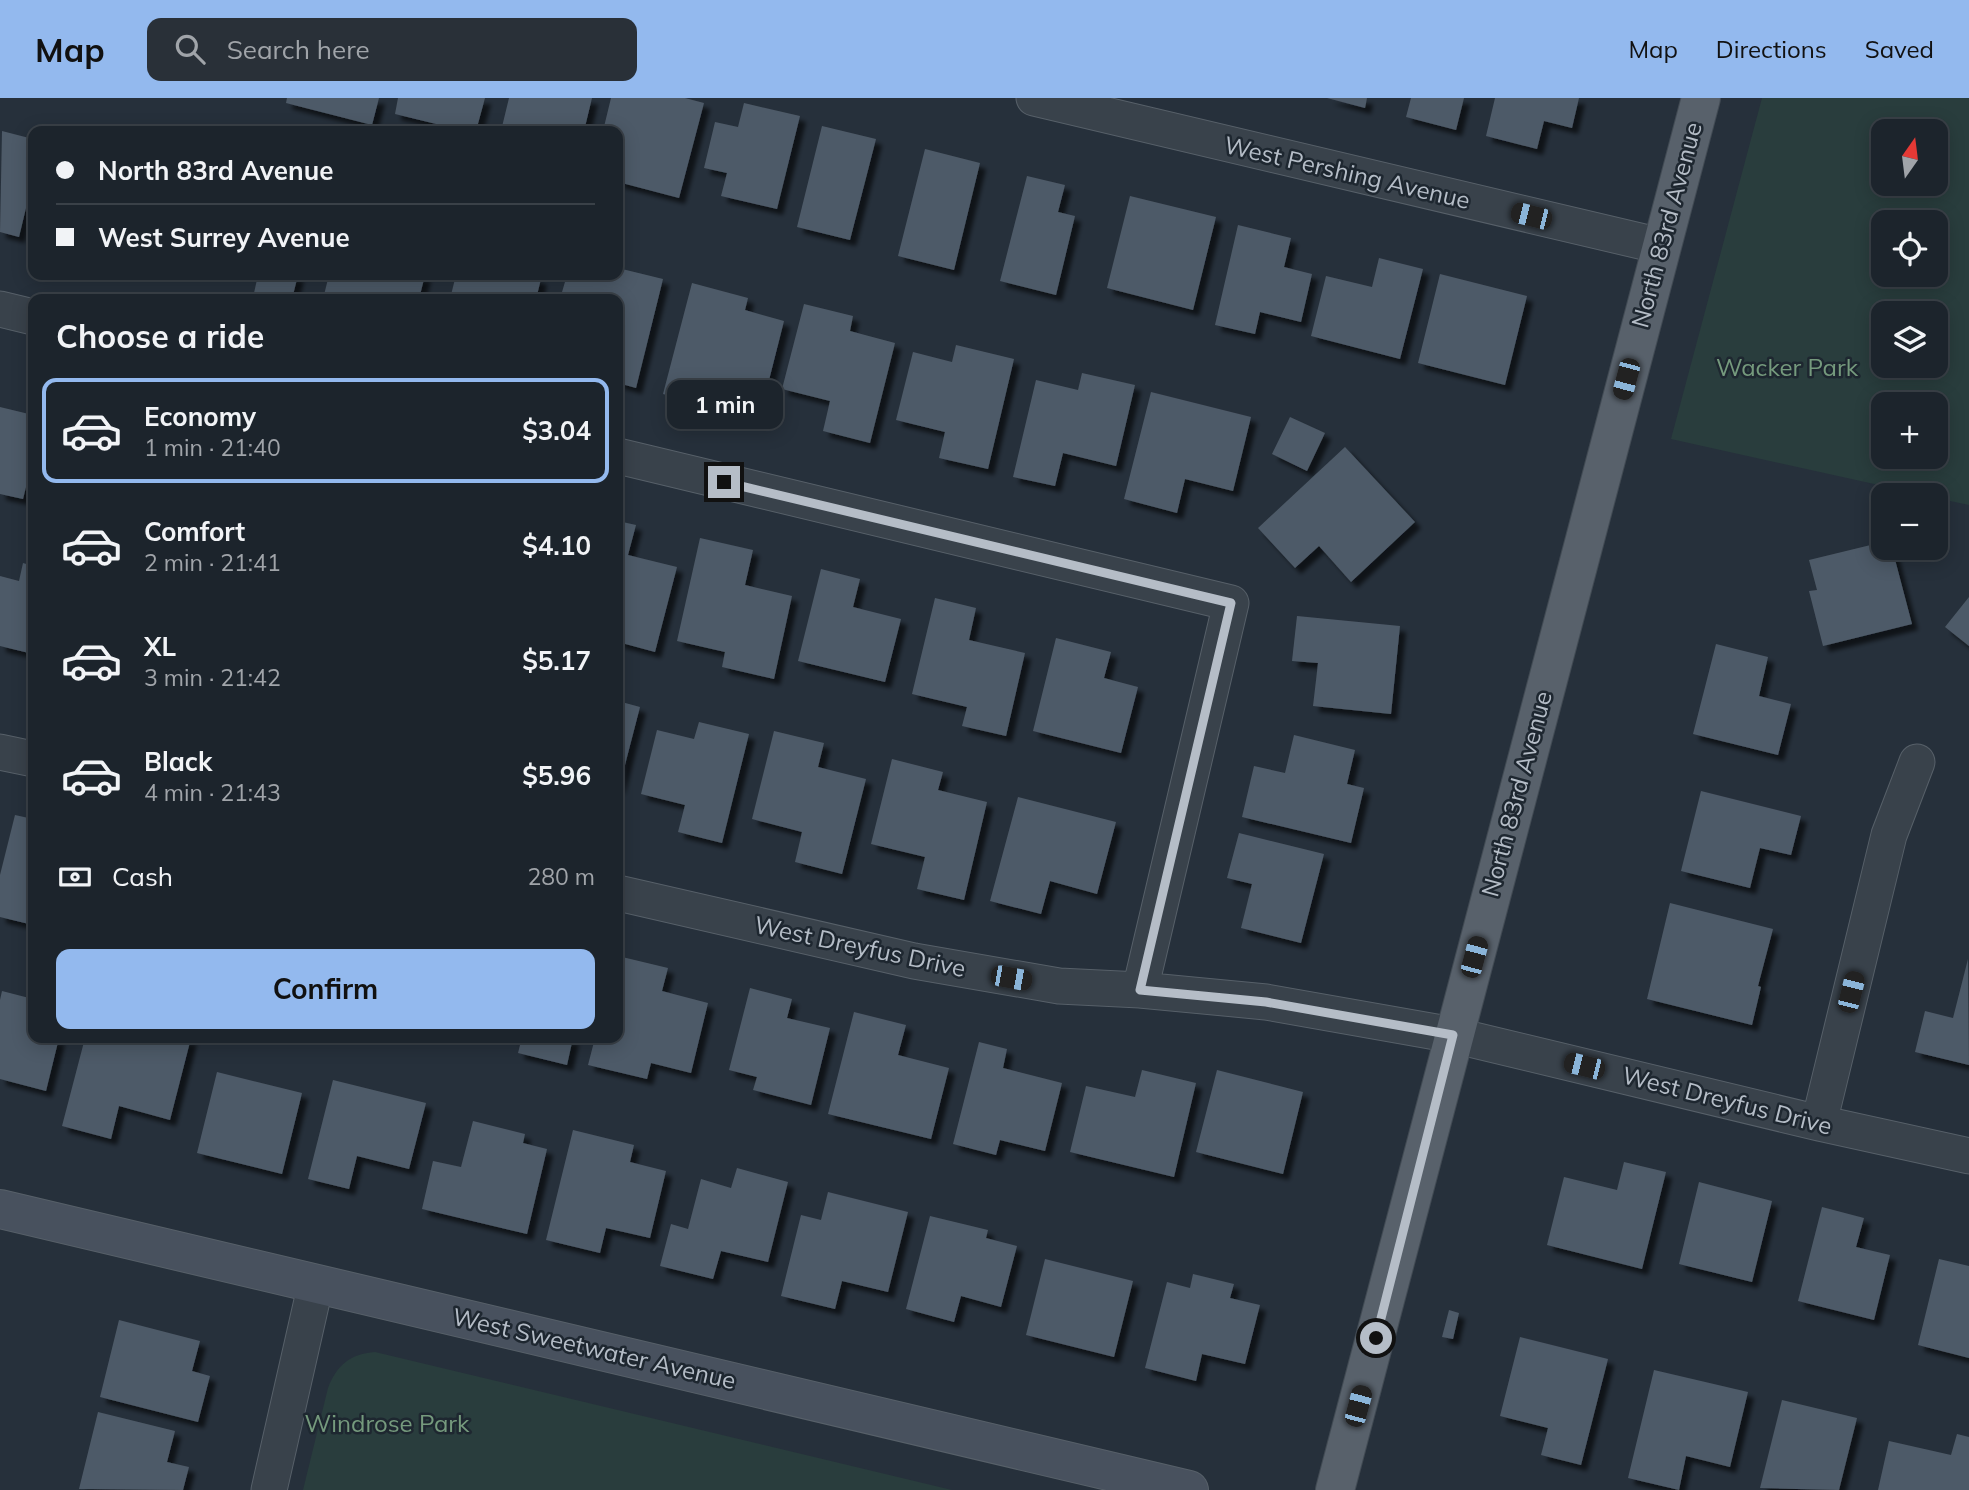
<!DOCTYPE html>
<html lang="en">
<head>
<meta charset="utf-8">
<style>
  body { margin:0; font-family:Mulish,sans-serif; background:#293038; color:#f1f3f6; height:100vh; display:flex; flex-direction:column; font-size:26px; white-space:nowrap }
  * { box-sizing:border-box; margin:0 }
  p { font-size:23px; color:#a0a4a9 }
  .icon { flex:none; width:38px; height:38px; fill:none; stroke:currentColor; stroke-width:2; stroke-linecap:round; stroke-linejoin:round }
  .map { position:relative; flex:1; overflow:hidden }
  .sheet { position:absolute; left:28px; top:196px; width:595px; height:749px; display:flex; flex-direction:column; background:#1c242c; border-radius:14px; box-shadow:0 4px 18px #0003,0 0 0 2px #3a4148 }
  .sheet>* { flex:none }
  .hud { position:absolute; left:28px; top:28px; width:595px; height:154px; border-radius:14px; box-shadow:0 4px 18px #0003,0 0 0 2px #3a4148; display:grid; align-content:center; height:154px; padding:0 28px; background:#1c242c }
  .needle { width:46px; rotate:14deg }
  .tools { position:absolute; left:1871px; top:21px; display:grid; gap:14px }
  .tools a { display:grid; place-items:center; width:77px; height:77px; border-radius:14px; background:#1c242c; box-shadow:0 4px 18px #0003,0 0 0 2px #3a4148; font-size:35px }
  .end { position:absolute; width:32px; height:32px; margin:-16px; border:9px solid #b5bdc7; background:#111; box-shadow:0 0 0 4px #111 }
  .from { border-radius:50% }
  .bubble { position:absolute; height:49px; border-radius:14px; background:#1c242c; box-shadow:0 4px 18px #0003,0 0 0 2px #3a4148; font-size:23px; font-weight:700; line-height:49px; text-align:center }
  .car { position:absolute; width:21px; height:42px; margin:-21px -10px; border-radius:9px; box-shadow:0 0 5px 2px #0007; background:linear-gradient(#222 24%,#8ab4d8 0 40%,#222 0 76%,#8ab4d8 0 86%,#222 0) }
  .hud b { display:flex; align-items:center; gap:24px; height:66px; font-size:26px }
  .hud b+b { border-top:2px solid #3a4148 }
  .hud i { width:18px; height:18px; background:#f1f3f6 }
  ul { padding:0; list-style:none }
  li { display:flex; align-items:center; gap:21px; height:105px; margin:0 14px 10px; padding:0 14px; border:4px solid transparent; border-radius:14px }
  li div { flex:1 }
  li b { display:block; font-size:26px }
  li em { font-style:normal; font-weight:700 }
  li.active { border-color:#93b9ee }
  li>.icon { width:63px; height:63px; stroke-width:1.5 }
  h2 { padding:0 28px; font-size:32px; line-height:84px }
  .pay { display:flex; align-items:center; gap:18px; height:77px; padding:0 28px; font-size:26px }
  .pay p { margin-inline-start:auto }
  .action { display:flex; gap:14px; margin-top:auto; padding:14px 28px }
  .action a { flex:1; height:80px; border-radius:14px; background:#93b9ee; color:#111; font-size:28px; font-weight:700; line-height:80px; text-align:center }
  header { display:flex; align-items:center; gap:42px; box-sizing:border-box; height:98px; padding:0 35px; background:#93b9ee; color:#111 }
  header strong { font-size:33px }
  nav { display:flex; gap:38px; margin-inline-start:auto; font-size:24px }
  .search { width:490px; height:63px; background:#293038; display:flex; align-items:center; gap:18px; box-sizing:border-box; padding:0 24px; border-radius:14px; color:#a0a4a9; font-size:26px }
  .map>svg:first-child { display:block }
  .green { fill:#293d3d; fill-rule:evenodd }
  .building { fill:#4e5a67; filter:url(#shadow) }
  .lines { fill:none; stroke-linecap:round; stroke-linejoin:round }
  .street-casing { stroke:#576069; stroke-width:37 }
  .secondary-casing { stroke:#576069; stroke-width:40 }
  .primary-casing { stroke:#424b54; stroke-width:40 }
  .street { stroke:#39424b; stroke-width:35 }
  .secondary { stroke:#48515e; stroke-width:38 }
  .primary { stroke:#58616b; stroke-width:38 }
  .route { stroke:#b5bdc7; stroke-width:9 }
  .labels { text-anchor:middle; stroke-width:5; stroke-linejoin:round; paint-order:stroke }
  .street-label { font-size:24px; fill:#b5bdc7; stroke:#1e2730 }
  .park-label { font-size:24px; fill:#759a7d; stroke:#1e2730 }
</style>
</head>
<body>
<header>
<strong>Map</strong>
<div class="search"><svg class="icon" aria-label="search" viewBox="0 0 24 24"><circle cx="10" cy="10" r="6"/><path d="M15 15l6 6"/></svg>Search here</div>
<nav><a>Map</a><a>Directions</a><a>Saved</a></nav>
</header>
<div class="map">
<svg width="1969" height="1392" viewBox="0 0 1969 1392">
  <defs>
    <filter id="shadow"><feDropShadow dx="6" dy="6" stdDeviation="2" flood-color="#0009"/></filter>
  </defs>
  <rect width="100%" height="100%" fill="#26303b"/>
  <!-- green -->
  <path class="green" d="M1762 0H1969V407L1936 400V397H1924L1671 341ZM1883 33H1936V86H1883ZM1883 124H1936V177H1883ZM1883 215H1936V268H1883ZM1883 306H1936V359H1883Z
    M375 1254 952 1392H303L328 1290C337 1267 350 1256 375 1254Z"/>
  <!-- building -->
  <path class="building" d="M287 0H379L372 27 286 5Z
    M398 0H485L476 33H465L395 16Z
    M509 0H592L584 33H501Z
    M611 0H685L704 5 679 100 618 84V33H603Z
    M1327 0H1367L1365 10Z
    M1411 0H1464L1456 32 1406 19Z
    M1495 0H1579L1572 30 1544 23 1537 51 1486 38Z
    M744 5 800 18 777 111 721 98 727 75 704 70 715 24 738 29Z
    M822 28 876 41 850 142 797 129Z
    M2 33 33 41V112L26 110 19 139 0 134Z
    M925 51 980 65 954 172 898 158Z
    M1027 78 1065 87 1058 114 1075 118 1056 197 1000 183Z
    M1130 98 1216 119 1193 212 1107 190Z
    M1238 127 1291 140 1284 169 1312 176 1301 224 1260 214 1255 236 1215 227Z
    M1379 160 1423 171 1400 261 1311 238 1326 178 1372 189Z
    M618 170 663 181 636 290 618 285V201H560L567 177H618Z
    M1440 176 1527 198 1505 287 1418 265Z
    M258 177H298L292 201H281L254 195Z
    M329 177H425L419 201H391L374 197 373 201H323Z
    M456 177H526L541 181 536 201H450Z
    M692 185 748 200 745 212 784 223 766 294 719 282 712 309 663 296Z
    M804 206 853 218 850 233 895 245 870 345 823 333 830 303 782 291Z
    M956 247 1014 261 988 371 939 360 945 334 896 322 913 254 952 264Z
    M1082 275 1135 287 1116 368 1063 355 1055 388 1013 379 1036 282 1078 292Z
    M1151 294 1251 319 1233 393 1185 381 1177 415 1124 401Z
    M0 309 33 317V387L27 385 23 401 0 396Z
    M1290 319 1325 335 1307 373 1272 356Z
    M1345 349 1415 424 1351 484 1319 448 1295 470 1258 430Z
    M618 423 636 427 628 457 677 469 655 554 618 544Z
    M700 440 753 452 745 487 792 498 774 581 722 569 725 554 677 543Z
    M1883 444V450H1892L1912 526 1823 548 1809 493 1817 492 1809 462Z
    M23 465 33 468V556L0 548V478L19 483Z
    M821 471 860 481 853 509 901 521 885 584 798 563Z
    M1969 499V548L1945 529Z
    M935 500 976 510 969 542 1025 555 1006 638 962 628 967 609 912 596Z
    M1297 518 1400 528 1391 616 1313 608 1318 565 1292 563Z
    M1056 540 1111 554 1104 580 1138 589 1121 655 1033 633Z
    M1716 546 1768 559 1759 598 1791 606 1778 657 1693 636Z
    M618 603 640 609 619 690H618Z
    M699 624 749 636 722 745 678 734 685 707 641 696 657 632 694 641Z
    M774 633 824 645 818 669 866 681 842 776 795 764 802 734 752 721Z
    M1294 637 1355 652 1347 686 1364 690 1351 745 1242 719 1254 668 1285 675Z
    M892 661 943 674 938 692 987 704 964 802 917 791 925 759 871 746Z
    M1701 693 1801 718 1791 757 1760 750 1750 790 1681 773Z
    M1018 699 1116 724 1097 796 1050 783 1041 816 990 803Z
    M15 717 33 721V827L0 819V777Z
    M1239 735 1324 756 1301 845 1241 830 1252 786 1227 780Z
    M1670 805 1773 831 1758 888 1761 889 1752 927 1647 901Z
    M618 858 668 870 662 893 708 905 691 975 651 965 647 981 588 967 595 940H618Z
    M1968 861 1969 967 1915 954 1925 913 1953 920Z
    M750 890 792 901 787 920 830 930 811 1007 753 992 757 979 729 972Z
    M2 893 33 901V940H59L46 993 0 981V902Z
    M854 914 906 927 898 957 949 970 931 1041 828 1016Z
    M85 940H191L170 1022 119 1008 111 1041 62 1028Z
    M511 940H573L567 967 518 955 521 943Z
    M979 944 1007 951 1003 970 1062 985 1045 1053 1000 1042 996 1057 953 1046Z
    M1142 972 1196 985 1174 1079 1070 1054 1086 988 1135 999Z
    M1217 972 1303 994 1283 1076 1196 1054Z
    M217 974 302 995 282 1076 197 1055Z
    M333 982 426 1005 409 1071 357 1058 349 1091 308 1081Z
    M473 1023 525 1036 523 1045 547 1051 527 1136 422 1111 433 1063 461 1069Z
    M573 1032 634 1047 630 1064 666 1073 650 1140 606 1130 600 1155 546 1142Z
    M1624 1064 1666 1074 1642 1171 1547 1147 1564 1079 1617 1092Z
    M737 1070 788 1084 768 1164 721 1153 713 1181 660 1168 671 1126 688 1131 701 1081 731 1090Z
    M1699 1084 1772 1103 1752 1184 1679 1166Z
    M828 1094 908 1114 888 1194 842 1183 835 1211 781 1198 801 1117 821 1122Z
    M1822 1109 1864 1120 1856 1149 1890 1157 1874 1222 1798 1203Z
    M930 1118 988 1132 986 1140 1017 1148 1001 1209 961 1198 954 1224 906 1211Z
    M1045 1161 1133 1183 1114 1259 1026 1237Z
    M1939 1161 1969 1168V1260L1918 1247Z
    M1193 1176 1234 1186 1230 1200 1260 1207 1245 1266 1202 1256 1196 1283 1145 1270 1167 1184 1190 1190Z
    M1449 1212 1459 1215 1453 1241 1442 1239Z
    M119 1222 200 1243 192 1273 210 1278 198 1324 100 1299Z
    M1520 1239 1608 1261 1581 1367 1541 1357 1548 1330 1500 1318Z
    M1654 1272 1748 1294 1730 1369 1686 1358 1679 1392 1628 1380Z
    M1782 1302 1857 1320 1839 1392 1760 1390Z
    M98 1314 175 1333 167 1364 189 1369 183 1392 79 1391Z
    M1957 1336 1969 1339V1392H1878L1889 1343 1951 1357Z"/>
  <g class="lines">
    <defs>
      <path id="street" d="M1034 0 1661 148
        M0 211 33 219
        M618 358 1231 505 1140 892
        M0 654 33 661
        M618 795 914 863 1059 888 1140 892 1266 904 1453 937 1819 1025 1969 1058
        M1819 1025 1889 737 1917 664
        M269 1392 316 1185"/>
      <path id="secondary" d="M0 1111 1189 1392"/>
      <path id="primary" d="M1335 1392 1701 0"/>
    </defs>
    <!-- street casing -->
    <use href="#street" class="street-casing"/>
    <!-- secondary casing -->
    <use href="#secondary" class="secondary-casing"/>
    <!-- primary casing -->
    <use href="#primary" class="primary-casing"/>
    <!-- street -->
    <use href="#street" class="street"/>
    <!-- secondary -->
    <use href="#secondary" class="secondary"/>
    <!-- primary -->
    <use href="#primary" class="primary"/>
  </g>
  <g class="lines">
    <!-- route -->
    <path class="route" d="M724 384 1231 505 1140 892 1266 904 1453 937 1376 1240"/>
  </g>
  <g class="labels">
    <!-- street labels -->
    <g class="street-label">
      <text transform="translate(1347 75) rotate(13)" y="8">West Pershing Avenue</text>
      <text transform="translate(1667 127) rotate(-75)" y="8">North 83rd Avenue</text>
      <text transform="translate(1517 696) rotate(-75)" y="8">North 83rd Avenue</text>
      <text transform="translate(860 849) rotate(12)" y="8">West Dreyfus Drive</text>
      <text transform="translate(1727 1003) rotate(14)" y="8">West Dreyfus Drive</text>
      <text transform="translate(594 1251) rotate(13)" y="8">West Sweetwater Avenue</text>
    </g>
    <!-- park labels -->
    <g class="park-label">
      <text x="1787" y="278">Wacker Park</text>
      <text x="387" y="1334">Windrose Park</text>
    </g>
  </g>
</svg>
<div class="tools">
<a><svg class="needle" viewBox="-14 -14 28 28"><path d="M0-13l5 13h-10z" fill="#e53935"/><path d="M0 13l5-13h-10z" fill="#a0a4a9"/></svg></a>
<a><svg class="icon" aria-label="locate" viewBox="0 0 24 24"><circle cx="12" cy="12" r="6"/><path d="M12 2v4M12 18v4M2 12h4M18 12h4"/></svg></a>
<a><svg class="icon" aria-label="layers" viewBox="0 0 24 24"><path d="M12 4l9 5-9 5-9-5zM3 14l9 5 9-5"/></svg></a>
<a>+</a>
<a>−</a>
</div>
<i class="end from" style="left:1376px;top:1240px"></i>
<i class="end" style="left:724px;top:384px"></i>
<div class="bubble" style="left:667px;top:282px;width:116px">1 min</div>
<i class="car" style="left:1531px;top:118px;rotate:284deg"></i>
<i class="car" style="left:1626px;top:281px;rotate:195deg"></i>
<i class="car" style="left:1474px;top:859px;rotate:15deg"></i>
<i class="car" style="left:1011px;top:880px;rotate:100deg"></i>
<i class="car" style="left:1851px;top:894px;rotate:14deg"></i>
<i class="car" style="left:1584px;top:968px;rotate:284deg"></i>
<i class="car" style="left:1358px;top:1308px;rotate:15deg"></i>
<div class="hud">
<b><i class="from"></i>North 83rd Avenue</b>
<b><i></i>West Surrey Avenue</b>
</div>
<section class="sheet">
<h2>Choose a ride</h2>
<ul>
<li class="active"><svg class="icon" aria-label="car" viewBox="0 0 24 24"><path d="M5 17H2v-5l4-1 3-4h7l3 4 3 1v5h-3M9 17h6M6 11h13"/><circle cx="7" cy="17" r="2"/><circle cx="17" cy="17" r="2"/></svg><div><b>Economy</b><p>1 min · 21:40</p></div><em>$3.04</em></li>
<li><svg class="icon" aria-label="car" viewBox="0 0 24 24"><path d="M5 17H2v-5l4-1 3-4h7l3 4 3 1v5h-3M9 17h6M6 11h13"/><circle cx="7" cy="17" r="2"/><circle cx="17" cy="17" r="2"/></svg><div><b>Comfort</b><p>2 min · 21:41</p></div><em>$4.10</em></li>
<li><svg class="icon" aria-label="car" viewBox="0 0 24 24"><path d="M5 17H2v-5l4-1 3-4h7l3 4 3 1v5h-3M9 17h6M6 11h13"/><circle cx="7" cy="17" r="2"/><circle cx="17" cy="17" r="2"/></svg><div><b>XL</b><p>3 min · 21:42</p></div><em>$5.17</em></li>
<li><svg class="icon" aria-label="car" viewBox="0 0 24 24"><path d="M5 17H2v-5l4-1 3-4h7l3 4 3 1v5h-3M9 17h6M6 11h13"/><circle cx="7" cy="17" r="2"/><circle cx="17" cy="17" r="2"/></svg><div><b>Black</b><p>4 min · 21:43</p></div><em>$5.96</em></li>
</ul>
<div class="pay"><svg class="icon" aria-label="cash" viewBox="0 0 24 24"><path d="M3 7h18v10H3z"/><circle cx="12" cy="12" r="2"/></svg>Cash<p>280 m</p></div>
<div class="action"><a>Confirm</a></div>
</section>
</div>
</body>
</html>
